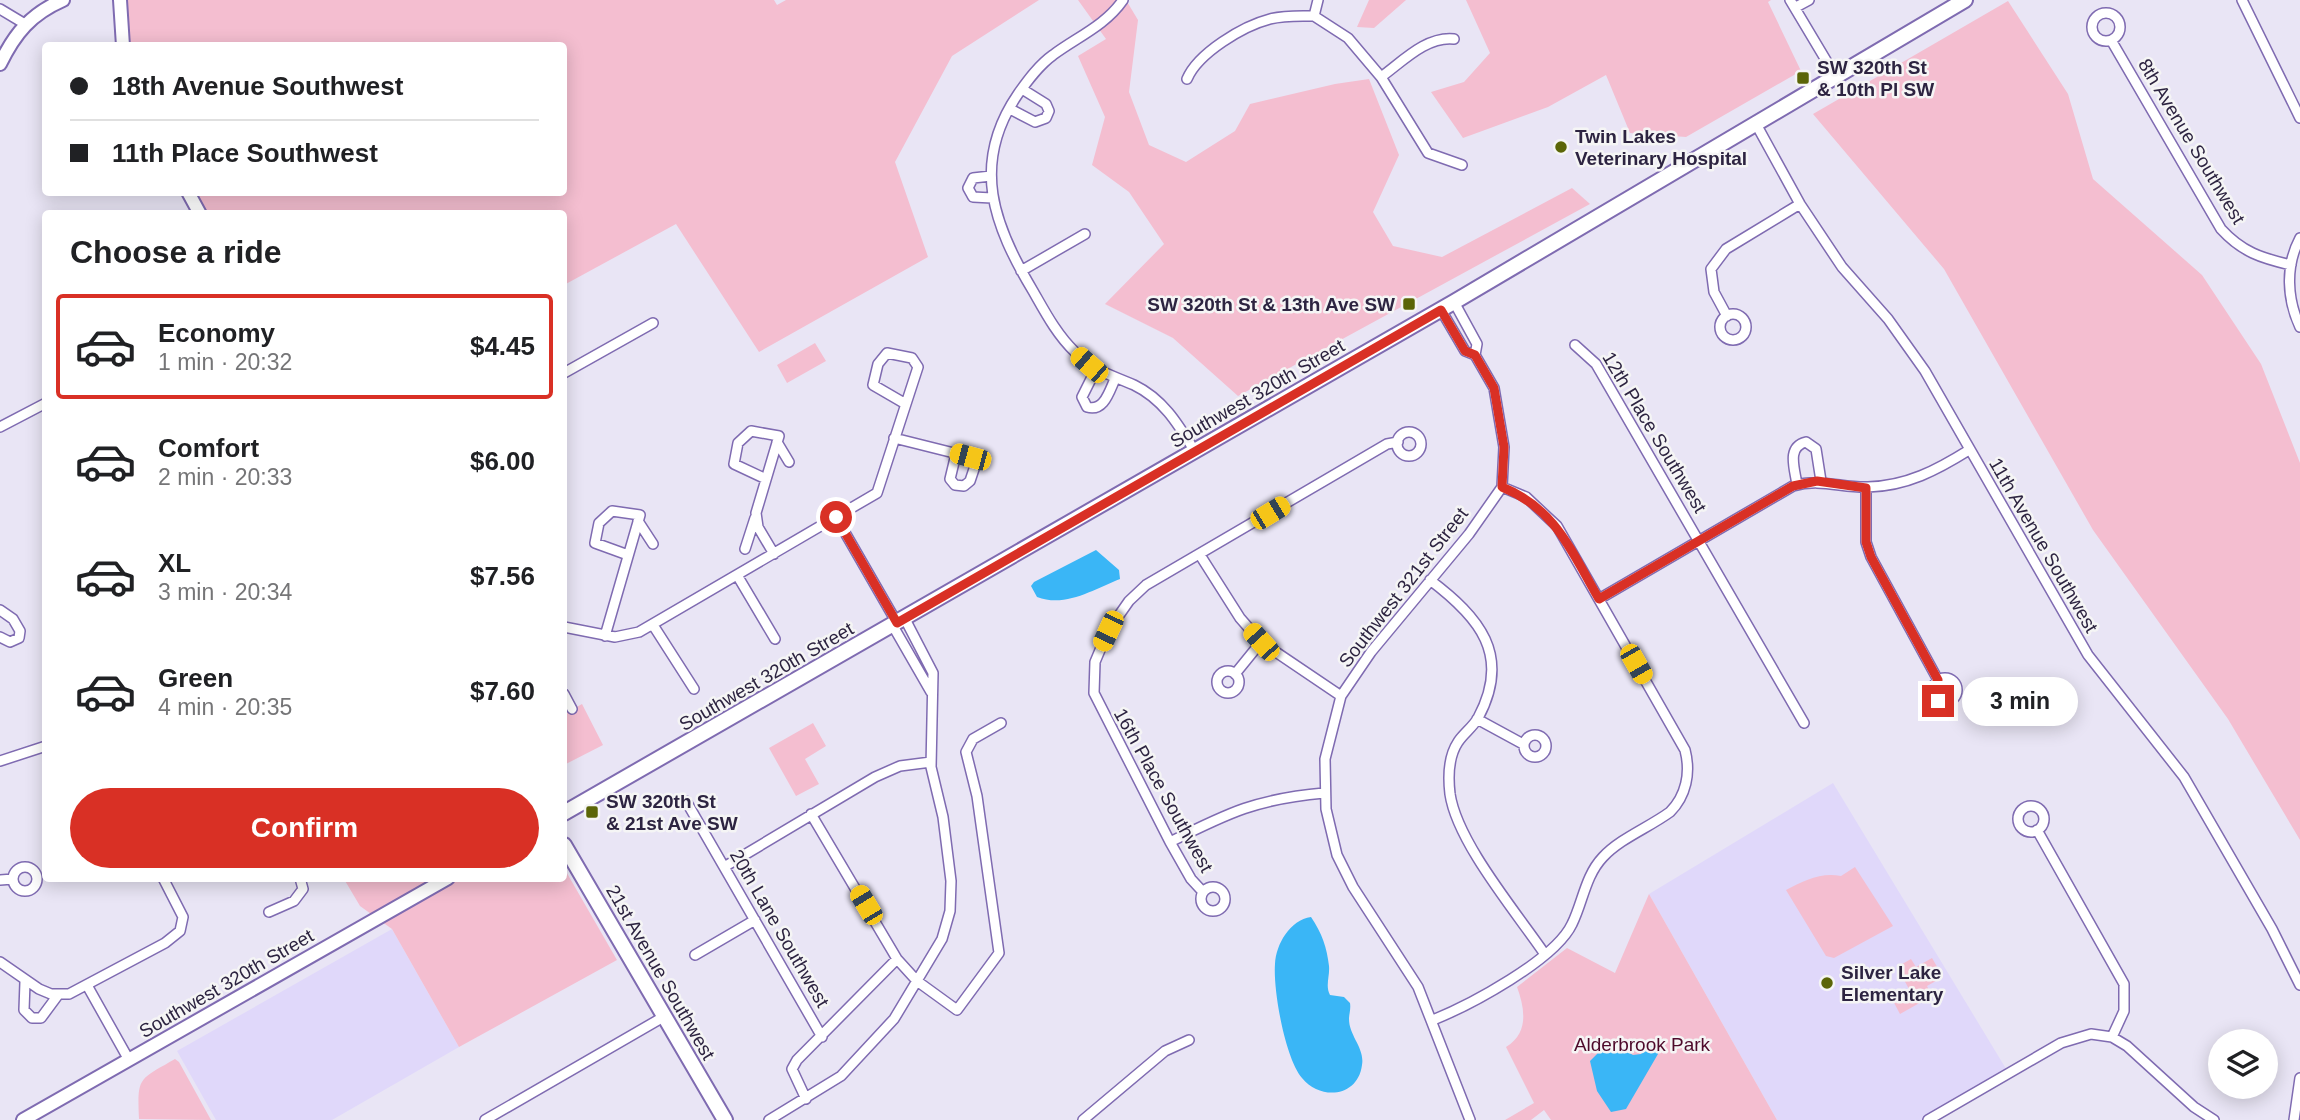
<!DOCTYPE html>
<html lang="en">
<head>
<meta charset="utf-8">
<style>
  body { margin:0; font-family:Helvetica,sans-serif; background:#f6f6f6; color:#202124; height:100vh; display:flex; flex-direction:column; font-size:26px; white-space:nowrap }
  * { box-sizing:border-box; margin:0 }
  p { font-size:23px; color:#757577 }
  .icon { flex:none; width:38px; height:38px; fill:none; stroke:currentColor; stroke-width:2; stroke-linecap:round; stroke-linejoin:round }
  .map { position:relative; flex:1; overflow:hidden }
  .panel { position:absolute; left:42px; top:210px; width:525px; height:672px; display:flex; flex-direction:column; background:#fff; border-radius:7px; box-shadow:0 4px 18px #0003 }
  .panel>* { flex:none }
  .top-card { position:absolute; left:42px; top:42px; width:525px; height:154px; border-radius:7px; box-shadow:0 4px 18px #0003; display:grid; align-content:center; height:154px; padding:0 28px; background:#fff }
  .tools { position:absolute; left:2208px; top:1029px; display:grid; gap:14px }
  .tools a { display:grid; place-items:center; width:70px; height:70px; border-radius:50%; background:#fff; box-shadow:0 4px 18px #0003; font-size:35px }
  .end { position:absolute; width:32px; height:32px; margin:-16px; border:9px solid #d93025; background:#fff; box-shadow:0 0 0 4px #fff }
  .from { border-radius:50% }
  .bubble { position:absolute; height:49px; border-radius:24px; background:#fff; box-shadow:0 4px 18px #0003; font-size:23px; font-weight:800; line-height:49px; text-align:center }
  .car { position:absolute; width:21px; height:42px; margin:-21px -10px; border-radius:9px; box-shadow:0 0 5px 2px #0007; background:linear-gradient(#f5c518 24%,#345 0 40%,#f5c518 0 76%,#345 0 86%,#f5c518 0) }
  .top-card b { display:flex; align-items:center; gap:24px; height:66px; font-size:26px }
  .top-card b+b { border-top:2px solid #e0e0e0 }
  .top-card i { width:18px; height:18px; background:#202124 }
  ul { padding:0; list-style:none }
  li { display:flex; align-items:center; gap:21px; height:105px; margin:0 14px 10px; padding:0 14px; border:4px solid transparent; border-radius:7px }
  li div { flex:1 }
  li b { display:block; font-size:26px }
  li em { font-style:normal; font-weight:800 }
  li.current { border-color:#d93025 }
  li>.icon { width:63px; height:63px; stroke-width:1.5 }
  h2 { padding:0 28px; font-size:32px; line-height:84px }
  .cta { display:flex; gap:14px; margin-top:auto; padding:14px 28px }
  .cta a { flex:1; height:80px; border-radius:42px; background:#d93025; color:#fff; font-size:28px; font-weight:800; line-height:80px; text-align:center }
  .map>svg:first-child { display:block }
  .built { fill:#e0d8fa }
  .green { fill:#f4bed0 }
  .water { fill:#3ab6f6 }
  .lines { fill:none; stroke-linecap:round; stroke-linejoin:round }
  .minor-casing { stroke:#7f6bb1; stroke-width:12 }
  .secondary-casing { stroke:#7f6bb1; stroke-width:16 }
  .primary-casing { stroke:#7f6bb1; stroke-width:18 }
  .minor { stroke:#fff; stroke-width:9 }
  .secondary { stroke:#fff; stroke-width:12 }
  .primary { stroke:#fff; stroke-width:14 }
  .route { stroke:#d93025; stroke-width:9 }
  .poi-dot { fill:#5b6507; stroke:#f5f5f5; stroke-width:2.5 }
  .labels { text-anchor:middle; stroke-width:5; stroke-linejoin:round; paint-order:stroke }
  .poi-label { font-size:19px; font-weight:bold; fill:#2d2441; stroke:#f5f5f5; text-anchor:start }
  .street-label { font-size:19px; fill:#2d2441; stroke:#f5f5f5 }
  .park-label { font-size:19px; fill:#4e0a2b; stroke:#f5f5f5 }
</style>
</head>
<body>
<div class="map">
<svg width="2300" height="1120" viewBox="0 0 2300 1120">
  <rect width="100%" height="100%" fill="#e9e5f5"/>
  <!-- built -->
  <path class="built" d="M1833 783 2008 1072 1928 1120H1777L1649 894Z
    M392 929 459 1047 332 1120H216L177 1051Z"/>
  <!-- green -->
  <path class="green" d="M120 0H774L777 5 786 0H1039L952 56 895 162 928 257 759 352 676 224 564 285V214L200 213 188 193 564 192V46L123 45Z
    M1078 0H1126L1138 20 1129 92 1149 145 1186 162 1235 131 1250 104 1335 84 1369 79 1399 155 1373 212 1393 246 1442 257 1572 188 1590 204 1238 396 1173 338 1105 304 1164 244 1129 192 1092 165 1105 117 1078 56 1106 39Z
    M1369 0H1406L1374 28 1357 27Z
    M1466 0H1771L1768 2 1801 71 1686 137 1630 133 1606 75 1548 107 1463 138 1431 92 1464 82 1490 53Z
    M2008 1 2068 94 2093 179 2202 275 2261 364 2300 463V840L2228 719 2093 530 1944 269 1813 114Z
    M815 343 826 361 787 383 777 365Z
    M582 704 603 745 564 765V714Z
    M813 723 826 746 805 759 819 784 796 796 769 748Z
    M1855 867 1893 926 1834 958 1826 956 1786 890C1803 881 1821 872 1841 876Z
    M564 868 617 960 459 1047 392 929 360 906 344 879 564 878Z
    M1649 894 1777 1120H1551L1544 1110 1531 1120H1505L1534 1103 1506 1047C1529 1033 1525 1009 1517 987L1567 948 1615 973Z
    M1932 958 1943 977 1927 986 1932 996 1900 1014 1892 999 1909 989 1897 967 1911 959 1916 967Z
    M175 1059 179 1062 211 1120 139 1119C137 1076 139 1080 175 1059Z"/>
  <!-- water -->
  <path class="water" d="M1096 550 1119 570 1120 579C1094 589 1066 608 1037 597L1031 586 1034 582Z
    M1311 917C1322 933 1327 948 1329 966 1330 976 1325 986 1330 995L1344 997 1350 1003C1351 1009 1349 1014 1349 1019 1349 1036 1365 1048 1362 1065 1358 1097 1321 1101 1302 1078 1285 1058 1273 990 1275 964 1276 944 1290 920 1311 917Z
    M1647 1046H1657L1658 1054 1626 1109 1611 1112 1597 1091 1590 1061 1599 1052 1622 1049 1633 1055 1641 1054Z"/>
  <g class="lines">
    <defs>
      <path id="minor" d="M1123 0C1105 26 1077 37 1053 55 1039 65 1028 80 1018 94 970 164 994 226 1033 291 1045 312 1057 335 1075 352 1092 371 1112 375 1134 385 1163 399 1178 424 1194 450
        M1318 0 1314 16 1348 38 1381 77 1428 153 1462 165
        M1790 0 1836 77
        M2242 0 2300 118
        M1796 7 1809 0
        M0 9 25 24
        M2092 27a14 14 0 1 1 28 0a14 14 0 1 1-28 0Z
        M2111 40 2221 229C2242 252 2261 258 2291 265
        M1381 77C1402 62 1426 36 1454 39
        M1187 79C1198 53 1243 26 1270 19 1285 15 1300 16 1314 16
        M1010 109 1035 122 1046 118 1049 111 1046 104 1022 89
        M1756 124 1800 204 1842 267 1888 319 1925 371 2088 655 2184 777 2272 929 2300 985
        M991 176 973 178 968 188 973 197 992 198
        M2300 238C2285 266 2287 299 2300 327
        M1021 271 1085 234
        M1454 302 1477 344 1475 355 1494 388 1504 447 1502 487
        M1441 310 1465 351 1475 355
        M1720 327a13 13 0 1 1 26 0a13 13 0 1 1-26 0Z
        M1727 316 1714 292 1711 269 1726 249 1800 204
        M1575 345 1596 364 1804 723
        M1096 369 1082 397 1087 407C1104 412 1109 392 1115 379
        M564 373 653 323
        M0 427 46 403
        M1397 444a12 12 0 1 1 24 0a12 12 0 1 1-24 0Z
        M894 438 970 457 975 466 970 481 964 486 955 485 950 479 956 454
        M777 442 789 462
        M766 479 734 464 738 443 751 431 779 436 756 513 758 527 774 554
        M1797 485C1795 469 1786 447 1806 442L1816 449 1821 481
        M1866 488V542L1871 557 1938 680
        M836 517 897 623
        M638 521 653 544
        M745 549 755 518
        M1200 555 1240 618 1261 642 1341 696
        M737 575 775 639
        M1430 580C1479 617 1512 655 1478 718 1473 727 1463 734 1458 742 1448 757 1448 777 1450 794 1457 842 1516 912 1544 953
        M1599 599 1793 486C1820 478 1842 488 1868 487 1907 486 1937 470 1969 450
        M0 610 13 619 20 631 19 638 10 642 0 637
        M653 625 694 689
        M893 626 931 692
        M564 627 615 637 639 632 877 493 918 367 912 358 887 353 878 364 873 385 904 403
        M605 636 640 515 612 511 599 523 595 543 628 555
        M1217 682a11 11 0 1 1 22 0a11 11 0 1 1-22 0Z
        M1235 674 1261 642
        M1933 690a12 12 0 1 1 24 0a12 12 0 1 1-24 0Z
        M564 694 572 709
        M1477 719 1523 744
        M1524 746a11 11 0 1 1 22 0a11 11 0 1 1-22 0Z
        M0 761 46 746
        M686 801 822 1037
        M2018 819a13 13 0 1 1 26 0a13 13 0 1 1-26 0Z
        M811 814 897 959 917 981 957 1010 999 953 977 796 966 752 973 739 1001 723
        M2037 830 2124 984V1011L2112 1037
        M1170 842C1230 812 1257 799 1324 793
        M724 867 875 777 900 766 931 762
        M13 879a12 12 0 1 1 24 0a12 12 0 1 1-24 0Z
        M0 880 13 879
        M1201 899a12 12 0 1 1 24 0a12 12 0 1 1-24 0Z
        M1203 892 1191 879 1170 842 1094 693 1095 662 1108 631 1129 601 1146 585 1387 444 1398 442
        M269 912 294 901 303 889 300 878
        M695 955 755 920
        M0 962 39 989 51 994H69L165 943 180 931 183 917 163 878
        M25 982 24 1010 32 1018H41L58 995
        M88 987 129 1060
        M1433 1020C1470 1005 1555 960 1572 924 1583 902 1585 876 1603 857 1621 838 1648 828 1670 812 1686 796 1691 773 1685 750L1557 526 1526 497 1502 487
        M806 1099 792 1069 797 1060 897 959
        M485 1120 665 1016
        M769 1120 841 1076 894 1019 942 939 950 911 951 881 943 817 931 767 933 673 905 619
        M1083 1120 1165 1051 1189 1040
        M1470 1120 1418 987 1353 887 1337 855 1326 809 1325 759 1341 696 1371 652 1469 534 1502 487
        M1928 1120 2061 1043 2091 1034 2112 1037 2127 1046 2194 1107 2214 1120
        M2294 1120 2300 1078"/>
      <path id="secondary" d="M120 0 123 46
        M0 64C15 33 31 14 63 0
        M188 192 200 214
        M23 1120 448 878"/>
      <path id="primary" d="M564 813 1454 302 1965 0
        M564 845 725 1120"/>
    </defs>
    <!-- minor casing -->
    <use href="#minor" class="minor-casing"/>
    <!-- secondary casing -->
    <use href="#secondary" class="secondary-casing"/>
    <!-- primary casing -->
    <use href="#primary" class="primary-casing"/>
    <!-- minor -->
    <use href="#minor" class="minor"/>
    <!-- secondary -->
    <use href="#secondary" class="secondary"/>
    <!-- primary -->
    <use href="#primary" class="primary"/>
  </g>
  <g class="lines">
    <!-- route -->
    <path class="route" d="M836 517 897 623 1441 310 1465 351 1475 355 1494 388 1504 447 1502 487C1556 509 1571 551 1599 599L1793 486 1817 481 1866 488V542L1871 557 1938 680 1932 690 1938 701"/>
  </g>
  <!-- markers -->
  <g class="poi-dot">
    <rect x="1796" y="71" width="14" height="14" rx="3.5"/>
    <circle cx="1561" cy="147" r="7"/>
    <rect x="1402" y="297" width="14" height="14" rx="3.5"/>
    <rect x="585" y="805" width="14" height="14" rx="3.5"/>
    <circle cx="1827" cy="983" r="7"/>
  </g>
  <g class="labels">
    <!-- poi labels -->
    <g class="poi-label">
      <text x="1817" y="74">SW 320th St<tspan x="1817" dy="22">&amp; 10th Pl SW</tspan></text>
      <text x="1575" y="143">Twin Lakes<tspan x="1575" dy="22">Veterinary Hospital</tspan></text>
      <text x="1395" y="311" text-anchor="end">SW 320th St &amp; 13th Ave SW</text>
      <text x="606" y="808">SW 320th St<tspan x="606" dy="22">&amp; 21st Ave SW</tspan></text>
      <text x="1841" y="979">Silver Lake<tspan x="1841" dy="22">Elementary</tspan></text>
    </g>
    <!-- street labels -->
    <g class="street-label">
      <text transform="translate(2192 141) rotate(59)" y="7">8th Avenue Southwest</text>
      <text transform="translate(1257 393) rotate(-30)" y="7">Southwest 320th Street</text>
      <text transform="translate(1655 432) rotate(59)" y="7">12th Place Southwest</text>
      <text transform="translate(2044 545) rotate(60)" y="7">11th Avenue Southwest</text>
      <text transform="translate(1403 587) rotate(-52)" y="7">Southwest 321st Street</text>
      <text transform="translate(766 676) rotate(-30)" y="7">Southwest 320th Street</text>
      <text transform="translate(1164 790) rotate(61)" y="7">16th Place Southwest</text>
      <text transform="translate(780 928) rotate(60)" y="7">20th Lane Southwest</text>
      <text transform="translate(661 972) rotate(60)" y="7">21st Avenue Southwest</text>
      <text transform="translate(226 983) rotate(-30)" y="7">Southwest 320th Street</text>
    </g>
    <!-- park labels -->
    <g class="park-label">
      <text x="1642" y="1051">Alderbrook Park</text>
    </g>
  </g>
</svg>
<div class="tools">
<a><svg class="icon" aria-label="layers" viewBox="0 0 24 24"><path d="M12 4l9 5-9 5-9-5zM3 14l9 5 9-5"/></svg></a>
</div>
<i class="end from" style="left:836px;top:517px"></i>
<i class="end" style="left:1938px;top:701px"></i>
<div class="bubble" style="left:1962px;top:677px;width:116px">3 min</div>
<i class="car" style="left:1089px;top:365px;rotate:311deg"></i>
<i class="car" style="left:970px;top:457px;rotate:285deg"></i>
<i class="car" style="left:1270px;top:513px;rotate:59deg"></i>
<i class="car" style="left:1108px;top:631px;rotate:205deg"></i>
<i class="car" style="left:1261px;top:642px;rotate:318deg"></i>
<i class="car" style="left:1636px;top:664px;rotate:150deg"></i>
<i class="car" style="left:866px;top:905px;rotate:329deg"></i>
<div class="top-card">
<b><i class="from"></i>18th Avenue Southwest</b>
<b><i></i>11th Place Southwest</b>
</div>
<section class="panel">
<h2>Choose a ride</h2>
<ul>
<li class="current"><svg class="icon" aria-label="car" viewBox="0 0 24 24"><path d="M5 17H2v-5l4-1 3-4h7l3 4 3 1v5h-3M9 17h6M6 11h13"/><circle cx="7" cy="17" r="2"/><circle cx="17" cy="17" r="2"/></svg><div><b>Economy</b><p>1 min · 20:32</p></div><em>$4.45</em></li>
<li><svg class="icon" aria-label="car" viewBox="0 0 24 24"><path d="M5 17H2v-5l4-1 3-4h7l3 4 3 1v5h-3M9 17h6M6 11h13"/><circle cx="7" cy="17" r="2"/><circle cx="17" cy="17" r="2"/></svg><div><b>Comfort</b><p>2 min · 20:33</p></div><em>$6.00</em></li>
<li><svg class="icon" aria-label="car" viewBox="0 0 24 24"><path d="M5 17H2v-5l4-1 3-4h7l3 4 3 1v5h-3M9 17h6M6 11h13"/><circle cx="7" cy="17" r="2"/><circle cx="17" cy="17" r="2"/></svg><div><b>XL</b><p>3 min · 20:34</p></div><em>$7.56</em></li>
<li><svg class="icon" aria-label="car" viewBox="0 0 24 24"><path d="M5 17H2v-5l4-1 3-4h7l3 4 3 1v5h-3M9 17h6M6 11h13"/><circle cx="7" cy="17" r="2"/><circle cx="17" cy="17" r="2"/></svg><div><b>Green</b><p>4 min · 20:35</p></div><em>$7.60</em></li>
</ul>
<div class="cta"><a>Confirm</a></div>
</section>
</div>
</body>
</html>
